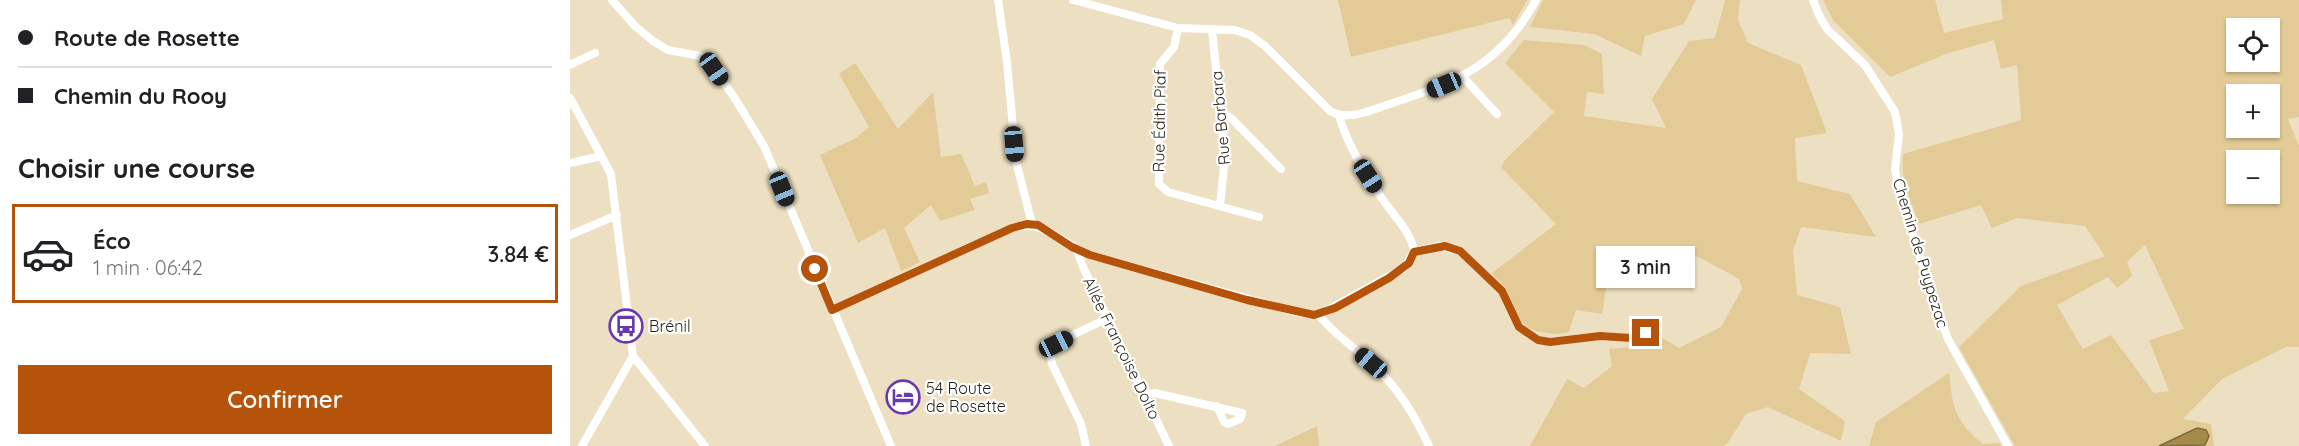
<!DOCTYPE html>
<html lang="fr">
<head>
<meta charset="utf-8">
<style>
  body { margin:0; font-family:Quicksand,sans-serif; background:#f2f2f2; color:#202124; height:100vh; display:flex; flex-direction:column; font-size:22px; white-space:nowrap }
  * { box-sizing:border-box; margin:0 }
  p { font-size:20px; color:#757577 }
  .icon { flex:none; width:33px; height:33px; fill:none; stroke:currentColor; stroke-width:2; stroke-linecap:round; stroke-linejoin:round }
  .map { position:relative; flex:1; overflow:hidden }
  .side { display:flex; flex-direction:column; background:#fff; width:570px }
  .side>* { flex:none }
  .hud { display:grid; align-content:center; height:132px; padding:0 18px; background:#fff }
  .tools { position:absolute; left:1656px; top:18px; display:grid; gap:12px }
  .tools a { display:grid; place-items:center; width:54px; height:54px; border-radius:0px; background:#fff; box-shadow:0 2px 4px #0004; font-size:30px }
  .end { position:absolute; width:27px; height:27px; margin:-14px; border:8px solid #b45309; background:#fff; box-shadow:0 0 0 3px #fff }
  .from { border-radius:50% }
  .bubble { position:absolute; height:42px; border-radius:0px; background:#fff; box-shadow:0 2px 4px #0004; font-size:20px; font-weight:600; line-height:42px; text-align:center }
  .car { position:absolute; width:18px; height:36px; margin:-18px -9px; border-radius:8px; box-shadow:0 0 4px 2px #0007; background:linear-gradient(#222 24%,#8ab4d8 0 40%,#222 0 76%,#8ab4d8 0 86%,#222 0) }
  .hud b { display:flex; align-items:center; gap:21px; height:57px; font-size:22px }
  .hud b+b { border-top:2px solid #e0e0e0 }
  .hud i { width:15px; height:15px; background:#202124 }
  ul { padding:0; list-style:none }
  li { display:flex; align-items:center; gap:18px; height:99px; margin:0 12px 9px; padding:0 6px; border:3px solid transparent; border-radius:0px }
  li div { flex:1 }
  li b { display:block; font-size:22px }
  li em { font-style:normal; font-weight:600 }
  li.active { border-color:#b45309 }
  li>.icon { width:54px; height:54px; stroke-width:1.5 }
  h2 { padding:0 18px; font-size:27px; line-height:72px }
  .action { display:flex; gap:12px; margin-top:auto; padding:12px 18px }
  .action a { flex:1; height:69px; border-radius:0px; background:#b45309; color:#fff; font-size:24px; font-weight:600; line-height:69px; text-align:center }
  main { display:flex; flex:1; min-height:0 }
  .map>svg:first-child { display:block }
  .green { fill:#e2cb96; fill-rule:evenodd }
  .water { fill:#a48a4b; stroke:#7d6a3a; stroke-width:1.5 }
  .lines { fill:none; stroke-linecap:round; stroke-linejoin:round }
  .minor { stroke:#fff; stroke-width:8 }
  .route { stroke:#b45309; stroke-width:8 }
  .labels { text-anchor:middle; stroke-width:4.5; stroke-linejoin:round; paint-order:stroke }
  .street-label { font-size:16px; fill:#231f14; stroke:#fff }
  .poi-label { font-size:16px; fill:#231f14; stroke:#fff; text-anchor:start }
</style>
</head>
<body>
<main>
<section class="side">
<div class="hud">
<b><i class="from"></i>Route de Rosette</b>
<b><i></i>Chemin du Rooy</b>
</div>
<h2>Choisir une course</h2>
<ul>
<li class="active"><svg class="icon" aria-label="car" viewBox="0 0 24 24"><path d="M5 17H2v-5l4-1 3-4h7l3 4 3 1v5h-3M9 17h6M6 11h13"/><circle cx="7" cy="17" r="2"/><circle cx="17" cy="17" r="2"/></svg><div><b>Éco</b><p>1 min · 06:42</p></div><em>3.84 €</em></li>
</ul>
<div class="action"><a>Confirmer</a></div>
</section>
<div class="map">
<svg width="1729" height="446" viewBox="0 0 1729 446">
  <rect width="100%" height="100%" fill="#ede0c2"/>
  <!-- green -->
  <path class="green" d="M768 0H957L943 25 939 18 781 57Z
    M973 0H1126L1114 24 1075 36 1071 56 1024 34 960 27Z
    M1155 0H1170L1168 20 1178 43 1231 65 1257 133 1225 138 1227 181 1280 194 1306 237 1231 227 1223 251 1227 295 1270 307 1281 354 1240 353 1229 389 1275 421 1271 441 1198 407 1176 414 1157 444 1153 446H960L997 379 1014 388 1042 366 1039 349 1073 346 1091 337 1109 348 1151 327 1172 289 1169 279 1129 257 1104 252 1040 265 1032 314 1006 310 999 332C990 335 981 334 971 332 947 327 947 310 937 291 934 284 927 279 922 273L986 224 931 167 935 160 984 112 935 63 954 40 1014 45 1032 54 1034 94 1017 92 1014 116 1096 128 1082 99 1119 41 1145 38Z
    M1253 0H1365L1374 33 1433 19 1431 0H1729V117L1718 119 1729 146V347H1716L1652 379 1613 419 1641 424 1644 446H1445L1389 347 1451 286 1535 256 1515 226 1447 218 1422 228 1411 205 1349 224C1341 201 1330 180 1333 154L1451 120 1447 65 1431 69 1424 40 1376 54 1320 77 1263 20ZM1666 28H1700V62H1666ZM1666 94H1700V128H1666ZM1666 160H1700V194H1666ZM1575 245 1614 329 1579 340 1599 391 1584 393 1541 335 1513 349 1487 305 1538 277 1547 288 1562 276 1557 262Z
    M285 63 328 129 363 92 371 157 391 154 405 186 416 182 419 193 400 199 405 210 370 221 361 205 334 228 350 262 331 271 315 228 288 243 250 155 286 138 299 127 269 74Z
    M1379 373C1383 408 1384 420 1413 444L1429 443 1431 446H1299L1306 422Z
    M747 426 749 446H705Z"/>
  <!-- water -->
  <path class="water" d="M1627 428 1636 430 1639 436 1635 445 1589 446Z"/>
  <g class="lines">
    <!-- minor -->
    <path class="minor" d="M42 0 65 26 83 41 98 50 130 56 144 69 164 97 194 146 321 446
      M428 0 437 62 446 161 462 224
      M503 0 608 28 665 30 680 35 695 46 760 111C779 121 798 111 817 105 885 82 930 67 966 0
      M1243 0 1249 15 1257 29 1295 65 1325 112 1329 134 1325 169 1328 189 1361 291 1378 339 1438 446
      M608 28 604 47 590 64 589 184 598 192 689 217
      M642 30 655 158 650 206
      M0 65 25 53
      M893 77 927 114
      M0 98 41 174 63 356 135 446
      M650 111 661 118 711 169
      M0 163 31 156
      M0 235 47 215
      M507 250 513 267 599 446
      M844 252 870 246 890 251 932 291 949 327 968 340 980 342 1030 336 1061 338 1076 333
      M262 310 442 228C476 219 490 243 520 255L722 311 744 315 752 313 834 268 844 252C842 233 824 216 813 200 795 174 778 146 769 116
      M748 314C762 333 783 346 800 362 827 386 844 414 859 446
      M575 395 585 393 672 413 670 419 658 424 654 422 647 406
      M12 446 63 356
      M516 446 511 424 482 364 480 352 486 343 538 318"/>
  </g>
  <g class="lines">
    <!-- route -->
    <path class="route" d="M245 269 262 310 442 228 457 224 468 225 502 247 520 255 677 300 744 315 765 308 819 278 839 263 844 252 875 246 890 251 932 291 949 327 968 340 980 342 1030 336 1061 338 1076 333"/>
  </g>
  <!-- icons -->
  <defs>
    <symbol id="bus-ring" viewBox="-11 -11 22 22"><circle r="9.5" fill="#fff" stroke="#6838b0" stroke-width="1.5"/><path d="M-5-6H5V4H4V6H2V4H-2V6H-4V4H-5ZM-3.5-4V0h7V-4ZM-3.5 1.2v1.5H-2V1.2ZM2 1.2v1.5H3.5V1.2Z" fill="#6838b0"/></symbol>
    <symbol id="hotel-ring" viewBox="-11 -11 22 22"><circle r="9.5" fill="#fff" stroke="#6838b0" stroke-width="1.5"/><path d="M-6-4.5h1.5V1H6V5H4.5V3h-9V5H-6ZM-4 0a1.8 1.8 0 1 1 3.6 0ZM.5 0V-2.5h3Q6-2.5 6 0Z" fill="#6838b0"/></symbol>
  </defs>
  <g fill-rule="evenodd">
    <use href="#bus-ring" x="37" y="307" width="38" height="38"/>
    <use href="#hotel-ring" x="314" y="378" width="38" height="38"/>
  </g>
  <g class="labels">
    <!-- street labels -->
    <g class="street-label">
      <text transform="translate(650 118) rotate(-95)" y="6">Rue Barbara</text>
      <text transform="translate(589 121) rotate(-89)" y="6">Rue Édith Piaf</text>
      <text transform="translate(1351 253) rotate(73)" y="6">Chemin de Puypezac</text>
      <text transform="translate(552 348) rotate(64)" y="6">Allée Françoise Dolto</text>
    </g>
    <!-- poi labels -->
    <g class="poi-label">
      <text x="79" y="332">Brénil</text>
      <text x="356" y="394">54 Route<tspan x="356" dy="18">de Rosette</tspan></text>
    </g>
  </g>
</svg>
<div class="tools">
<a><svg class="icon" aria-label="locate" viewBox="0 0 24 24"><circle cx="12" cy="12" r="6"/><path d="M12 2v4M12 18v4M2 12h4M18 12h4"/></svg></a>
<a>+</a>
<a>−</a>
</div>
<i class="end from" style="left:245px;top:269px"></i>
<i class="end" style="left:1076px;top:333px"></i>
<div class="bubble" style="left:1026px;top:246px;width:99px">3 min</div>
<i class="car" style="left:144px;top:69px;rotate:145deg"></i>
<i class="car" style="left:874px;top:85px;rotate:247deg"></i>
<i class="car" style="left:444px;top:144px;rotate:175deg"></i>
<i class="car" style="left:798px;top:176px;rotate:147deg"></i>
<i class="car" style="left:212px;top:189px;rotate:158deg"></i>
<i class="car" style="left:486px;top:344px;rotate:64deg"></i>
<i class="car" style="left:801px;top:363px;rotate:310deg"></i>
</div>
</main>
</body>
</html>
